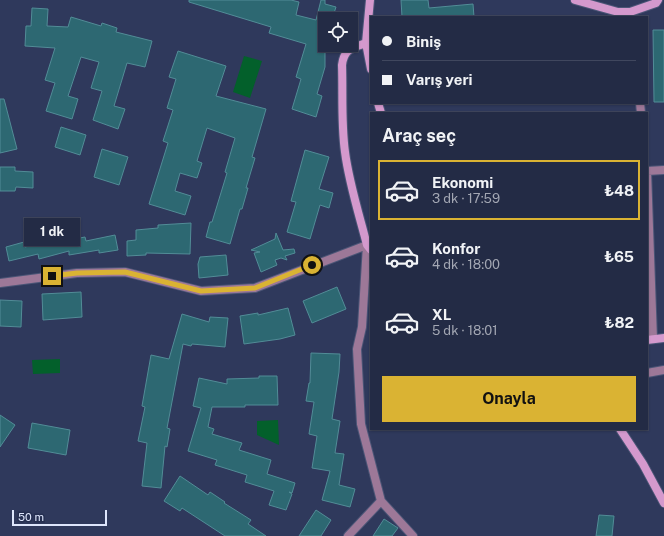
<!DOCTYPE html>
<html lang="tr">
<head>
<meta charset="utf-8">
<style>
  body { margin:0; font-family:"Public Sans",sans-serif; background:#2f3750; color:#f1f3f6; height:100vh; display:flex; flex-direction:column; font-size:15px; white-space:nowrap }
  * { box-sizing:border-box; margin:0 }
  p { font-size:13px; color:#a3a7b3 }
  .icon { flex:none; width:22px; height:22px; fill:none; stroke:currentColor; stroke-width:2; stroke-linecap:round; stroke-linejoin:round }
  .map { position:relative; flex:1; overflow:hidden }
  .panel { position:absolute; left:370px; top:112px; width:278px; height:318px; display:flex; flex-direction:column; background:#232b45; border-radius:0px; box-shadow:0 1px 3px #0004,0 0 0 1px #40475e }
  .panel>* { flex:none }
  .banner { position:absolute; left:370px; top:16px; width:278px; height:88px; border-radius:0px; box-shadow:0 1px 3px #0004,0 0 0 1px #40475e; display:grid; align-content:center; height:88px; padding:0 12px; background:#232b45 }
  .tools { position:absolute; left:318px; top:12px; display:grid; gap:8px }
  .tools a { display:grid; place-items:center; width:40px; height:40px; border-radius:0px; background:#232b45; box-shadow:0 1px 3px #0004,0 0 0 1px #40475e; font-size:20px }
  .scale { position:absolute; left:12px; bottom:10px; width:95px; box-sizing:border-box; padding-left:4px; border:2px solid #dee6fc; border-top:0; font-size:11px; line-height:14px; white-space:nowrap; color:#dee6fc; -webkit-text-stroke:3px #252f51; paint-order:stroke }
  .end { position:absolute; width:18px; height:18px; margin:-9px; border:5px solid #dab333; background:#111; box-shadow:0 0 0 2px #111 }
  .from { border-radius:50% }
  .bubble { position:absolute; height:28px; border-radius:0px; background:#232b45; box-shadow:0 1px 3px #0004,0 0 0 1px #40475e; font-size:13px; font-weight:700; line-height:28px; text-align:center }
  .banner b { display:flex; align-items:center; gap:14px; height:38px; font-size:15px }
  .banner b+b { border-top:1px solid #40475e }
  .banner i { width:10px; height:10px; background:#f1f3f6 }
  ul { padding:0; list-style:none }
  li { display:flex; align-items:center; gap:12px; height:60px; margin:0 8px 6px; padding:0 4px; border:2px solid transparent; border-radius:0px }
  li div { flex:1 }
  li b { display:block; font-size:15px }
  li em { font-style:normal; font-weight:700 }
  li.current { border-color:#dab333 }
  li>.icon { width:36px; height:36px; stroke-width:1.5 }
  h2 { padding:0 12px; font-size:18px; line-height:48px }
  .action { display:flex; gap:8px; margin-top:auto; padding:8px 12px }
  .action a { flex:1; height:46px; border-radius:0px; background:#dab333; color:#111; font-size:16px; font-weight:700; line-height:46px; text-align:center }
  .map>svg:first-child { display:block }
  .water { fill:#03602b }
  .building { fill:#2d6872; stroke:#528c97 }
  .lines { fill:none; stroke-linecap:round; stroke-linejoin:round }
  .street-casing { stroke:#4b5576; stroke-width:10 }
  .secondary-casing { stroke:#4b5576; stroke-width:10 }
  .street { stroke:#9d7898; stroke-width:8 }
  .secondary { stroke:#d499cd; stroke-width:8 }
  .route { stroke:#dab333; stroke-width:5 }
</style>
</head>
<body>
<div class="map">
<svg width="664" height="536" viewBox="0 0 664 536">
  <rect width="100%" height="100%" fill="#2f395c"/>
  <!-- water -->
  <path class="water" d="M244 56 262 61 250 98 233 92Z
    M60 359V373L33 374 32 360Z
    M278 420 279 445 257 435V421Z"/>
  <!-- building -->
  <path class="building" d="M189 0H291L299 2 296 15 316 20 321 0H325V4L336 7 332 19H325V67L317 94 322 96 316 117 292 109 301 79 296 77 306 44 269 33 271 27 189 2Z
    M401 0H428L429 8 473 4 474 17H402Z
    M32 8 48 9 47 26 68 27 71 17 101 26 102 23 117 28 116 32 152 41 145 67 127 63 114 106 125 109 118 129 93 120 102 91 91 88 99 62 81 57 68 96 78 99 72 119 46 111 55 83 45 80 55 48 25 46 26 26H31Z
    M653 30H664V102H654Z
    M178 51 226 66 216 96 266 109 252 157 255 158 246 188H248L242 209H240L230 244 206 237 210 222H212L227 173 225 172 235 138 207 128 197 161 202 163 197 178 180 173 175 191 191 196 185 215 149 204 168 143 163 141 173 110 167 108 176 79 169 77Z
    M0 99H4L17 149 0 153Z
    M61 127 86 135 80 155 55 147Z
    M102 149 128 157 119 185 94 177Z
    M305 150 329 157 319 189 333 193 329 208 320 205 310 239 287 232 296 202 291 201Z
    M0 167H15V171L33 172V188L16 187 15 191H0Z
    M191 223 190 254 146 253V255L127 256V241L136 240V230L158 228V225Z
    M276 233 283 250 294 249 295 253 285 256 287 260 281 258 275 260 277 265 261 272 254 253 260 252 251 250 275 239Z
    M115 235 118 250 99 253V250L69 255V251L39 259 38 254 9 261 6 247 24 242 25 247 54 240V243L85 237 86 241Z
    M226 255 228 275 199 278 198 264 200 257Z
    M337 287 346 309 312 323 303 301Z
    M81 292 82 317 43 320 42 294Z
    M0 300 22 301 21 327 0 326Z
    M288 308 295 335 280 339 244 344 240 316 258 313V315Z
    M182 314 209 322 210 317 228 318 225 347 192 344 191 346 183 344 167 428 170 429 167 447 165 446 161 488 142 486 147 443 138 441 145 407 142 406 151 355 169 359Z
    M311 353 340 354 339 372 332 419 340 421 335 453 344 454 339 485 355 489 350 507 322 500 330 471 312 468 317 436 309 434 314 402 306 401 309 383H310Z
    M259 376H277L278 405H245V407H212L208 427 214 429 212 434 242 443 239 450 271 460 267 474 295 483 292 493 289 492 292 494 286 510 269 505 274 491 245 482 247 475 215 465 217 460 188 451 201 408 193 406 199 378 227 384V379L259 378Z
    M0 415 15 425 0 447Z
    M32 423 70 430 66 455 28 448Z
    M180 476 208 495 210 492 225 502 224 503 251 520 248 524 266 536H225L182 508 180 511 164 501Z
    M316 510 331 520 321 536H299Z
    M599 515 614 516 612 536H596Z
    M384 519 398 528 392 536H373Z"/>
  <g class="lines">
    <defs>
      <path id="street" d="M640 103 641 113
        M647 171 653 339
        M647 171 664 170
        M0 283 77 273 125 272 201 291 255 288 367 245 362 327 357 349 361 424 381 501
        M647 373 664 370
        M348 536 381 501 413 536"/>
      <path id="secondary" d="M370 0 366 43 371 69
        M575 0 618 12H630L656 3 658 0
        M366 43C352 48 344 49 342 65 343 94 341 123 345 152 349 183 359 214 367 245L371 250
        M378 103 381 113
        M647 340 664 338
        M620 429 643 464 664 503"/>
    </defs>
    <!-- street casing -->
    <use href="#street" class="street-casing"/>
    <!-- secondary casing -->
    <use href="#secondary" class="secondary-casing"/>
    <!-- street -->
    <use href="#street" class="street"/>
    <!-- secondary -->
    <use href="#secondary" class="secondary"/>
  </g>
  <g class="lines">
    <!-- route -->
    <path class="route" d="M52 276 77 273 125 272 201 291 255 288 312 265"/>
  </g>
</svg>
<div class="tools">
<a><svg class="icon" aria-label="locate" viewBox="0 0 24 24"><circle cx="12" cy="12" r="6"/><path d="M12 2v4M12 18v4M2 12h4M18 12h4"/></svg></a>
</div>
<div class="scale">50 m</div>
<i class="end from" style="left:312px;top:265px"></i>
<i class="end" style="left:52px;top:276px"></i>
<div class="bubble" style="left:24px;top:218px;width:56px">1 dk</div>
<div class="banner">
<b><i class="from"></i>Biniş</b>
<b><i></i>Varış yeri</b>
</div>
<section class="panel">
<h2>Araç seç</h2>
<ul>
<li class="current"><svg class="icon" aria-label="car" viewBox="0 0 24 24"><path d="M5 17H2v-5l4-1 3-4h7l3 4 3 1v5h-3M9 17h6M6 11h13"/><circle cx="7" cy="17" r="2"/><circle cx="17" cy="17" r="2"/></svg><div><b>Ekonomi</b><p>3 dk · 17:59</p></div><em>₺48</em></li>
<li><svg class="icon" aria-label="car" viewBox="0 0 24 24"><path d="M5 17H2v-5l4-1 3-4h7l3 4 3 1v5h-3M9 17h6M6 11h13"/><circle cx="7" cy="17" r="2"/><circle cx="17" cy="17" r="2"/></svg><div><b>Konfor</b><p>4 dk · 18:00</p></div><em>₺65</em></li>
<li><svg class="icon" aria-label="car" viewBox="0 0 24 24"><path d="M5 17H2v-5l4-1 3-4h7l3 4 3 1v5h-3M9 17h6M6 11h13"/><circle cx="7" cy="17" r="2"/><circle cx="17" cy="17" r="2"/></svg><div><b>XL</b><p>5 dk · 18:01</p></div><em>₺82</em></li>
</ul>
<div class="action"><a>Onayla</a></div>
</section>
</div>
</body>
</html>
